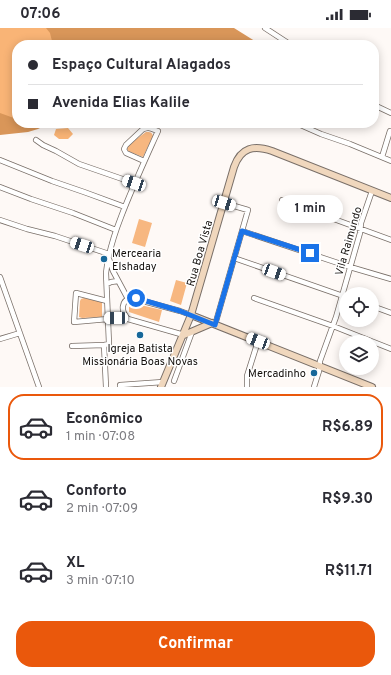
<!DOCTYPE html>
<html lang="pt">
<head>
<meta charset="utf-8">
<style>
  body { margin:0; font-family:Overpass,sans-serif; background:#f7f7f7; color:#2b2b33; height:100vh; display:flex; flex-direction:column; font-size:15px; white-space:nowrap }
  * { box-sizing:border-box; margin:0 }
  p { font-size:13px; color:#7c7c81 }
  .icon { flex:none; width:22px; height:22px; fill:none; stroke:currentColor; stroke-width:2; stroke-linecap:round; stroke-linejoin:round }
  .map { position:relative; height:359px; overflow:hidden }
  .sheet { display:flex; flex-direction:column; background:#fff; flex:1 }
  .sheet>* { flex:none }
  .guide { position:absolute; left:12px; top:12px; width:367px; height:88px; border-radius:16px; box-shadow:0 2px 10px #0003; display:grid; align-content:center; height:88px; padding:0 16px; background:#fff }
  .tools { position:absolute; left:339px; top:259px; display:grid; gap:8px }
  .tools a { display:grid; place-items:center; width:40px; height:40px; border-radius:50%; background:#fff; box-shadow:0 2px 10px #0003; font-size:20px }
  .end { position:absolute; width:18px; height:18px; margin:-9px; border:5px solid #1a73e8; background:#fff; box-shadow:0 0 0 2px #fff }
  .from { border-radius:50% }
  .bubble { position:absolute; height:28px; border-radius:14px; background:#fff; box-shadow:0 2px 10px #0003; font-size:13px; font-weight:700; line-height:28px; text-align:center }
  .car { position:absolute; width:12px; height:24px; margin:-12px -6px; border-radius:5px; box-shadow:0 0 3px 1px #0007; background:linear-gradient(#fff 24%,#345 0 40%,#fff 0 76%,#345 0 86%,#fff 0) }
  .guide b { display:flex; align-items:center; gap:14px; height:38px; font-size:15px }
  .guide b+b { border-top:1px solid #e1e1e2 }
  .guide i { width:10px; height:10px; background:#2b2b33 }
  ul { padding:7px 0 0; list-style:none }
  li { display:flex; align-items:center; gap:12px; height:66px; margin:0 8px 6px; padding:0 8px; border:2px solid transparent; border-radius:16px }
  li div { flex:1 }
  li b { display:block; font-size:15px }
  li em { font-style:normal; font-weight:700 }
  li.selected { border-color:#ea580c }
  li>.icon { width:36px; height:36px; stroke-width:1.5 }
  .primary-button { display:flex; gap:8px; margin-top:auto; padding:8px 16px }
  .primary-button a { flex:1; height:46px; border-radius:16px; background:#ea580c; color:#fff; font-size:16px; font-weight:700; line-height:46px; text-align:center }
  .status { display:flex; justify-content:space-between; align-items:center; height:28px; padding:0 20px; background:#fff; direction:ltr }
  .status svg { height:11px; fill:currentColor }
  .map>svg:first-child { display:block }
  .green { fill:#f7b780 }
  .forest { fill:#f9b476 }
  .water { fill:#d99659 }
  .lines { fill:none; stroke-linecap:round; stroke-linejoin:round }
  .street-casing { stroke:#796f68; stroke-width:6 }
  .secondary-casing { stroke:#796f68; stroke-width:8 }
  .street { stroke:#fff; stroke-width:4.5 }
  .secondary { stroke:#f0d7bd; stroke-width:6 }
  .route { stroke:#1a73e8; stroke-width:5 }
  .poi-dot { fill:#17689a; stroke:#fff; stroke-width:1.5 }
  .labels { text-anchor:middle; stroke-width:3; stroke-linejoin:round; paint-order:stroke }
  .street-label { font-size:11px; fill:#130f0c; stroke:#fff }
  .poi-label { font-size:11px; fill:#130f0c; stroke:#fff; text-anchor:start }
</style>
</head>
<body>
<div class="status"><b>07:06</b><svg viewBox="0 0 49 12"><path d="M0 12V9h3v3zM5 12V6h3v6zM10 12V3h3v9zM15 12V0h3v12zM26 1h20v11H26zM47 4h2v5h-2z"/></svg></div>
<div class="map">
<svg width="391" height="359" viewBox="0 0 391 359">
  <rect width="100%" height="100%" fill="#fef9f6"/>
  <!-- green -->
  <path class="green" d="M146 104C150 104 152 104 153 108L143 129 128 123 127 120 128 117Z
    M139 191 152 195 145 219 132 215Z
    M176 252 187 255 181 277 170 273Z
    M84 270 102 274V289L82 290 79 289 80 273 81 271Z
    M132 275 162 282 159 294 129 284V279Z"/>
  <!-- forest -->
  <path class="forest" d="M0 0H63L68 17H17V95L0 105Z
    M68 100 73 106 68 111H59L54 107 56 101Z"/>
  <!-- water -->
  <path class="water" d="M46 0H234L261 17H53L50 5Z
    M0 85 11 89 17 91V95H50L38 101 28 104 0 107Z"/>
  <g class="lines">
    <defs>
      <path id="street" d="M265 0 291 17
        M374 77 391 85
        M296 95 321 106 350 116 391 133
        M36 112 43 117 56 123 79 136 134 155
        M382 129 390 103
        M0 132 52 153 84 164 125 179
        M0 159 31 171 73 185 116 202
        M282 172 391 212
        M0 192 27 201 55 208 109 226
        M242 203 350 239 391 251
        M234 230 346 269
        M109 231 113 243 128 271
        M0 249 39 359
        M107 256 111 254 118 253
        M254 270 333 298 391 321
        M107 273 76 265 74 294 108 291H128L184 307
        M372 278 391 285
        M128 291C121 284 120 272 132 270L180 283 191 287
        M215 297 248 182 224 175
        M0 311 20 305
        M72 318 104 317
        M174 353 192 304
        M106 359 104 317 109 316 106 245C108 226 114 207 121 189 132 160 145 132 158 103 152 101 148 98 142 102L126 117 124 121 126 125 144 133
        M120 359V357L163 354
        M247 359V348L258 313
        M314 359 319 343 320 333 336 289 360 205 361 195 372 163"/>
      <path id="secondary" d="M191 287 372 359
        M184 307 212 295
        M161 359 191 287 234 139C241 119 254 117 272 123L391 170"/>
    </defs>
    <!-- street casing -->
    <use href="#street" class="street-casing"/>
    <!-- secondary casing -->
    <use href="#secondary" class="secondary-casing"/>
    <!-- street -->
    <use href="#street" class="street"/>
    <!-- secondary -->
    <use href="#secondary" class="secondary"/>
  </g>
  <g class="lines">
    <!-- route -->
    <path class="route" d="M136 270 180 283 215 297 242 203 310 225"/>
  </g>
  <!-- markers -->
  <g class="poi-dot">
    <circle cx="104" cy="231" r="4"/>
    <circle cx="140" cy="307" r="4"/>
    <circle cx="314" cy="345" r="4"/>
  </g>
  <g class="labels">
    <!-- street labels -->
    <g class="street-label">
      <text transform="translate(348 213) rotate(-74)" y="4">Vila Raimundo</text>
      <text transform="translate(199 225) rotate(-74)" y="4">Rua Boa Vista</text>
    </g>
    <!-- poi labels -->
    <g class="poi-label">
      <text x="112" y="229">Mercearia<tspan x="112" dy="13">Elshaday</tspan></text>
      <text x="140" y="324" text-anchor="middle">Igreja Batista<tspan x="140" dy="13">Missionária Boas Novas</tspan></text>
      <text x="306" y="349" text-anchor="end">Mercadinho</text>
    </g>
  </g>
</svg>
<div class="tools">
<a><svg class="icon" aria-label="locate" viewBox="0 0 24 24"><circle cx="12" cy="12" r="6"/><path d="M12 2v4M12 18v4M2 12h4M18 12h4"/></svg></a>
<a><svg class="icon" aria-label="layers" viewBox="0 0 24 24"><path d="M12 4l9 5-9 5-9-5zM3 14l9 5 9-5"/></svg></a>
</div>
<i class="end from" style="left:136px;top:270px"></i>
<i class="end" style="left:310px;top:225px"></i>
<div class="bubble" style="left:277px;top:167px;width:66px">1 min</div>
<i class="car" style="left:134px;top:155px;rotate:289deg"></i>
<i class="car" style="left:224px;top:175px;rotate:107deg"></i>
<i class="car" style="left:82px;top:217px;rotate:288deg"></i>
<i class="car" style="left:274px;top:244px;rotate:110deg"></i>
<i class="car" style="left:116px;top:290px;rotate:269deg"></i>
<i class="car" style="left:258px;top:313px;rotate:291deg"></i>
<div class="guide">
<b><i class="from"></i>Espaço Cultural Alagados</b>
<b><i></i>Avenida Elias Kalile</b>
</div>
</div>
<section class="sheet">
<ul>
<li class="selected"><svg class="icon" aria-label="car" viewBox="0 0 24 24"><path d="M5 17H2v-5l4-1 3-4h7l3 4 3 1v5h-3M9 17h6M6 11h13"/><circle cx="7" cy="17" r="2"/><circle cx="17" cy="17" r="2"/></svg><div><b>Econômico</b><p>1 min · 07:08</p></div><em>R$6.89</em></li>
<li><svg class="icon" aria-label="car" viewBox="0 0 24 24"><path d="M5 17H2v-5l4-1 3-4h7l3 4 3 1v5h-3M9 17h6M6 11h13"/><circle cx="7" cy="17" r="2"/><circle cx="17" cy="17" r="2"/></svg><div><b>Conforto</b><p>2 min · 07:09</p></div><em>R$9.30</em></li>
<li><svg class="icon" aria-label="car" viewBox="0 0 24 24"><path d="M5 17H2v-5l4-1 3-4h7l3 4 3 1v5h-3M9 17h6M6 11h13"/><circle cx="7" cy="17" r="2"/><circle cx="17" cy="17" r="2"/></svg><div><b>XL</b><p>3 min · 07:10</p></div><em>R$11.71</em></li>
</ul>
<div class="primary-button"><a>Confirmar</a></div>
</section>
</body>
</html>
